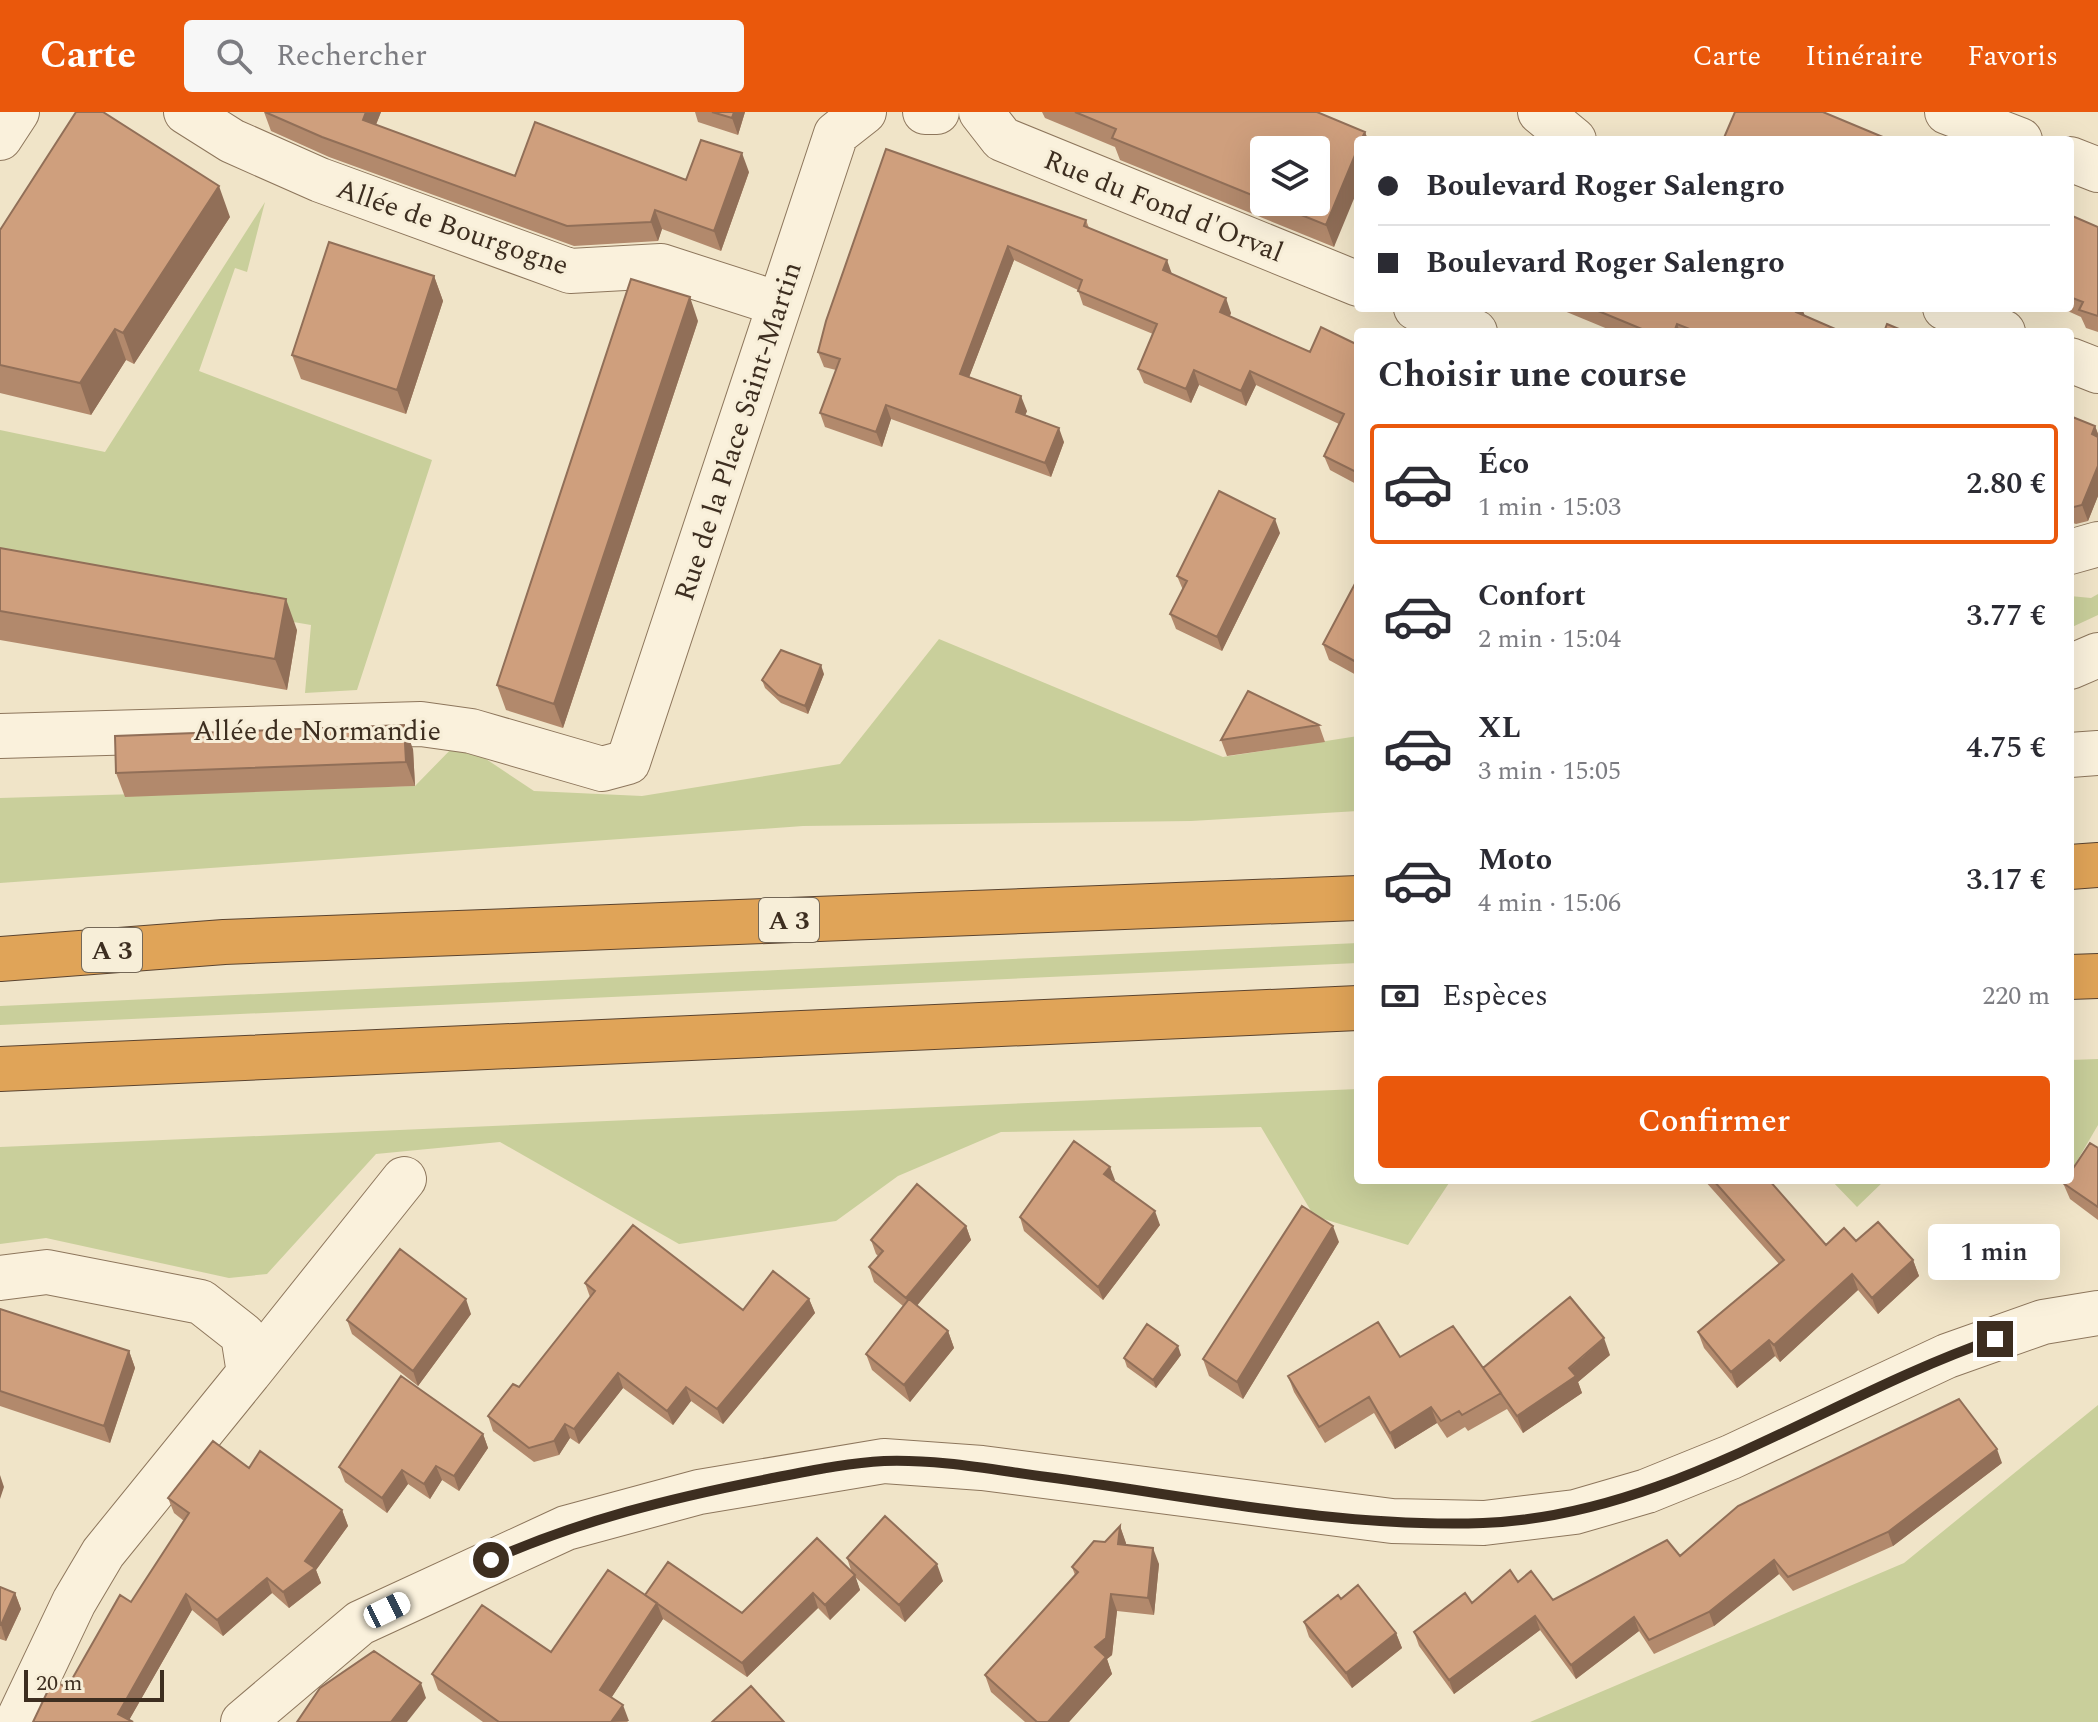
<!DOCTYPE html>
<html lang="fr">
<head>
<meta charset="utf-8">
<style>
  body { margin:0; font-family:Spectral,serif; background:#f7f7f7; color:#2b2b33; height:100vh; display:flex; flex-direction:column; font-size:30px; white-space:nowrap }
  * { box-sizing:border-box; margin:0 }
  p { font-size:26px; color:#7c7c81 }
  .icon { flex:none; width:44px; height:44px; fill:none; stroke:currentColor; stroke-width:2; stroke-linecap:round; stroke-linejoin:round }
  .map { position:relative; flex:1; overflow:hidden }
  .panel { position:absolute; left:1354px; top:216px; width:720px; height:856px; display:flex; flex-direction:column; background:#fff; border-radius:8px; box-shadow:0 8px 32px #0002 }
  .panel>* { flex:none }
  .banner { position:absolute; left:1354px; top:24px; width:720px; height:176px; border-radius:8px; box-shadow:0 8px 32px #0002; display:grid; align-content:center; height:176px; padding:0 24px; background:#fff }
  .tools { position:absolute; left:1250px; top:24px; display:grid; gap:16px }
  .tools a { display:grid; place-items:center; width:80px; height:80px; border-radius:8px; background:#fff; box-shadow:0 8px 32px #0002; font-size:40px }
  .scale { position:absolute; left:24px; bottom:20px; width:140px; box-sizing:border-box; padding-left:8px; border:4px solid #3d2e20; border-top:0; font-size:22px; line-height:28px; white-space:nowrap; color:#3d2e20; -webkit-text-stroke:6px #f7eed8; paint-order:stroke }
  .end { position:absolute; width:36px; height:36px; margin:-18px; border:10px solid #3d2e20; background:#fff; box-shadow:0 0 0 4px #fff }
  .from { border-radius:50% }
  .bubble { position:absolute; height:56px; border-radius:8px; background:#fff; box-shadow:0 8px 32px #0002; font-size:26px; font-weight:600; line-height:56px; text-align:center }
  .car { position:absolute; width:24px; height:48px; margin:-24px -12px; border-radius:10px; box-shadow:0 0 6px 2px #0007; background:linear-gradient(#fff 24%,#345 0 40%,#fff 0 76%,#345 0 86%,#fff 0) }
  .banner b { display:flex; align-items:center; gap:28px; height:76px; font-size:30px }
  .banner b+b { border-top:2px solid #e1e1e2 }
  .banner i { width:20px; height:20px; background:#2b2b33 }
  ul { padding:0; list-style:none }
  li { display:flex; align-items:center; gap:24px; height:120px; margin:0 16px 12px; padding:0 8px; border:4px solid transparent; border-radius:8px }
  li div { flex:1 }
  li b { display:block; font-size:30px }
  li em { font-style:normal; font-weight:600 }
  li.current { border-color:#ea580c }
  li>.icon { width:72px; height:72px; stroke-width:1.5 }
  h2 { padding:0 24px; font-size:36px; line-height:96px }
  .pay { display:flex; align-items:center; gap:20px; height:88px; padding:0 24px; font-size:30px }
  .pay p { margin-inline-start:auto }
  .button { display:flex; gap:16px; margin-top:auto; padding:16px 24px }
  .button a { flex:1; height:92px; border-radius:8px; background:#ea580c; color:#fff; font-size:32px; font-weight:600; line-height:92px; text-align:center }
  header { display:flex; align-items:center; gap:48px; box-sizing:border-box; height:112px; padding:0 40px; background:#ea580c; color:#fff }
  header strong { font-size:38px }
  nav { display:flex; gap:44px; margin-inline-start:auto; font-size:28px }
  .search { width:560px; height:72px; background:#f7f7f7; display:flex; align-items:center; gap:20px; box-sizing:border-box; padding:0 28px; border-radius:8px; color:#7c7c81; font-size:30px }
  .map>svg:first-child { display:block }
  .green { fill:#c9cf9b }
  .lines { fill:none; stroke-linecap:round; stroke-linejoin:round }
  .minor-casing { stroke:#8d765c; stroke-width:46 }
  .highway-casing { stroke:#5b4430; stroke-width:46 }
  .minor { stroke:#faf1dc; stroke-width:44 }
  .highway { stroke:#e0a458; stroke-width:44 }
  .wall { fill:#b2896c; fill-rule:evenodd }
  .shaded-wall { fill:#916f58 }
  .building { fill:#cf9f7d; stroke:#916f58; stroke-width:2 }
  .route { stroke:#3d2e20; stroke-width:10 }
  .labels { text-anchor:middle; stroke-width:6; stroke-linejoin:round; paint-order:stroke }
  .shield { fill:#f7eed8; stroke:#756857; stroke-width:2 }
  .shield-label { font-size:26px; font-weight:bold; fill:#3d2e20 }
  .street-label { font-size:28px; fill:#3d2e20; stroke:#f7eed8 }
</style>
</head>
<body>
<header>
<strong>Carte</strong>
<div class="search"><svg class="icon" aria-label="search" viewBox="0 0 24 24"><circle cx="10" cy="10" r="6"/><path d="M15 15l6 6"/></svg>Rechercher</div>
<nav><a>Carte</a><a>Itinéraire</a><a>Favoris</a></nav>
</header>
<div class="map">
<svg width="2098" height="1610" viewBox="0 0 2098 1610">
  <rect width="100%" height="100%" fill="#f0e4c8"/>
  <!-- green -->
  <path class="green" d="M265 90 247 160 235 156 199 259 432 348 357 578 305 581 311 513 0 460V318L105 340Z
    M2098 482V503L2070 516V484L2091 486Z
    M939 527 1223 645 1358 624V699L1191 709 803 714 0 771V686L415 674 459 629 534 679 642 684 840 652Z
    M1358 831V851L0 913V894Z
    M2098 947V1013L2070 1061V948Z
    M1358 977V1068H1451L1408 1133 1314 1104 1261 1015 1001 1020 898 1064 836 1109 679 1132 500 1030 376 1042 267 1162 229 1166 46 1126 0 1132V1035Z
    M1831 1068H1885L1857 1095Z
    M2098 1293V1610H1530L1904 1451Z"/>
  <g class="lines">
    <defs>
      <path id="minor" d="M186 0 232 29 320 68 570 159 661 154 779 192
        M925 0H937
        M981 0 1002 27 1358 172
        M1540 0 1574 28
        M1947 0 2020 28
        M0 26 17 0
        M2070 47 2098 58
        M1416 196 1475 220
        M1945 196 2003 220
        M2070 248 2098 259
        M2070 440 2098 432
        M2070 555 2098 543
        M0 624 421 612 471 619 602 657 628 650 836 22 864 0
        M2070 643 2098 641
        M0 1166 47 1160 201 1190 243 1223 249 1261 103 1441 74 1490 17 1610
        M249 1261 404 1067
        M243 1610 360 1511 566 1416 699 1380 884 1349 982 1356 1392 1409 1484 1411 1575 1400 1647 1379 1731 1345 1947 1244 2043 1210 2098 1201"/>
      <path id="highway" d="M2070 755 2098 753
        M0 847 224 830 1358 786
        M2070 865 2098 864
        M0 957 1358 896"/>
    </defs>
    <!-- minor casing -->
    <use href="#minor" class="minor-casing"/>
    <!-- highway casing -->
    <use href="#highway" class="highway-casing"/>
    <!-- minor -->
    <use href="#minor" class="minor"/>
    <!-- highway -->
    <use href="#highway" class="highway"/>
  </g>
  <!-- wall -->
  <path class="wall" d="M264 0H381L376 13 515 64 686 68 749 60 721 139 662 117 658 129 574 134 329 45 271 19Z
    M695 0H745L738 23 698 10Z
    M1042 0H1317L1365 20 1368 28H1358L1334 135 1120 48 1115 35 1045 6ZM1264 38 1316 90H1264Z
    M886 37 1086 108 1089 116 1172 162 1231 201 1230 204 1310 240 1358 233V373L1330 358 1324 344 1339 312 1256 273 1246 294 1199 273 1191 291 1144 271 1138 257 1153 222 1083 193 1078 178 1014 148 969 265 1027 299 1025 303 1064 330 1051 365 891 307 882 335 825 315 820 301 836 258 824 255 818 240Z
    M2070 103 2098 115V220L2086 216 2081 205 2061 196H2070Z
    M230 105 134 252 126 248 91 303 0 281V118Z
    M434 164 443 189 406 302 301 267 292 243Z
    M1557 196H1802L1804 203 1842 220H1615Z
    M698 209 563 616 506 598 497 573Z
    M2070 304 2095 314 2098 322V384L2088 409 2076 412 2070 410Z
    M1280 421 1222 539 1176 517 1170 502 1183 478 1177 464Z
    M0 436 297 518 287 578 0 528Z
    M1358 466V564L1329 548 1323 532Z
    M824 562 808 602 781 591 765 576 762 568Z
    M1319 613 1325 630 1227 644 1221 628Z
    M413 637 415 674 125 685 116 661Z
    M2098 1036V1108L2070 1087 2063 1071Z
    M1110 1055 1114 1069 1160 1113 1103 1188 1024 1119 1020 1105Z
    M1704 1068H1769L1826 1133 1856 1129 1913 1148 1919 1164 1878 1202 1858 1178 1780 1250 1775 1244 1737 1276 1704 1236 1698 1220 1779 1152Z
    M966 1114 971 1128 917 1193 948 1219 954 1236 910 1290 872 1258 866 1242 903 1194 874 1170 869 1155 878 1144 876 1142 871 1128Z
    M1339 1130 1243 1287 1209 1264 1203 1247Z
    M585 1171 743 1198 809 1187 815 1201 723 1312 691 1289 673 1313 623 1276 579 1332 570 1326 559 1343 534 1350 493 1319 488 1304 519 1275 590 1185Z
    M0 1197 129 1239 135 1256 110 1331 0 1294Z
    M471 1202 418 1274 352 1222 347 1208Z
    M1181 1243 1156 1276 1127 1255 1124 1246Z
    M1610 1243 1578 1270 1582 1281 1523 1321 1507 1297 1468 1319 1465 1315 1447 1326 1437 1311 1395 1337 1374 1301 1325 1331 1294 1280 1288 1264 1400 1245 1484 1258Z
    M483 1322 488 1336 459 1379 442 1368 430 1387 408 1372 387 1401 345 1370 339 1355Z
    M2002 1351 1893 1434 1793 1479 1779 1462 1714 1514 1654 1542 1639 1519 1576 1567 1540 1518 1454 1582 1419 1534 1414 1520 1518 1470 1553 1488 1680 1444Z
    M249 1356 342 1398 348 1414 316 1458 321 1471 289 1496 272 1481 223 1524 192 1498 129 1608 67 1576 131 1490 184 1409 174 1401 168 1386Z
    M1120 1414 1126 1432 1159 1452 1154 1503 1117 1499 1112 1543 1107 1547 1112 1562 1069 1610H1025L991 1580 985 1563 1075 1463 1072 1455 1105 1430Z
    M847 1446 943 1469 905 1510 855 1465 860 1478 830 1508 818 1496 747 1565 663 1507 611 1586 628 1610H483L438 1578 432 1562 551 1540 645 1483 742 1501 852 1461Z
    M0 1475 15 1481 21 1497 6 1529 0 1527Z
    M1341 1487 1396 1521 1402 1536 1352 1576 1309 1525 1304 1510Z"/>
  <!-- shaded-wall -->
  <path class="shaded-wall" d="M366 0H381L370 27 363 8Z
    M734 0H745L738 23 732 6Z
    M1365 20 1368 28H1361Z
    M1358 36V77L1334 135 1326 113Z
    M742 41 749 60 721 139 714 119Z
    M219 74 230 105 134 252 123 221Z
    M655 98 662 117 658 129 651 110Z
    M1008 134 1014 148 965 276 960 262Z
    M1167 148 1172 162 1163 158Z
    M434 164 443 189 406 302 397 278Z
    M690 185 698 209 563 616 554 592Z
    M1226 186 1231 201 1225 214 1220 200Z
    M1798 196H1802L1806 207 1796 200Z
    M1677 212 1680 220H1674Z
    M115 217 126 248 91 303 80 271Z
    M1194 258 1199 273 1191 291 1186 277Z
    M1250 259 1256 273 1246 294 1241 279Z
    M1021 284 1027 299 1021 314 1016 300Z
    M886 293 891 307 882 335 876 320Z
    M2095 314 2098 322V337L2092 322Z
    M1059 316 1064 330 1051 365 1045 351Z
    M2098 354V384L2088 409 2082 393Z
    M1275 407 1280 421 1222 539 1217 525Z
    M286 487 297 518 287 578 275 547Z
    M821 553 824 562 808 602 805 594Z
    M404 613 413 637 415 674 406 650Z
    M1110 1055 1115 1068 1109 1075 1104 1062Z
    M1155 1099 1160 1113 1103 1188 1098 1175Z
    M966 1114 971 1128 911 1201 906 1186Z
    M1333 1114 1339 1130 1243 1287 1237 1270Z
    M1913 1148 1919 1164 1878 1202 1872 1186Z
    M1852 1162 1858 1178 1780 1250 1774 1233Z
    M466 1187 471 1202 418 1274 413 1259Z
    M809 1187 815 1201 723 1312 717 1297Z
    M948 1219 954 1236 910 1290 904 1273Z
    M1604 1226 1610 1243 1578 1270 1582 1281 1523 1321 1517 1304Z
    M1769 1228 1775 1244 1737 1276 1731 1260Z
    M1178 1234 1181 1243 1156 1276 1153 1268Z
    M129 1239 135 1256 110 1331 104 1314Z
    M618 1261 623 1276 579 1332 574 1317Z
    M686 1275 691 1289 673 1313 667 1299Z
    M1431 1295 1437 1311 1395 1337 1390 1321Z
    M565 1312 570 1326 559 1343 554 1329Z
    M483 1322 488 1336 459 1379 454 1364Z
    M1997 1337 2002 1351 1893 1434 1888 1420Z
    M436 1354 442 1368 430 1387 424 1372Z
    M402 1358 408 1372 387 1401 382 1386Z
    M0 1363 4 1375 0 1387Z
    M342 1398 348 1414 316 1458 321 1471 289 1496 283 1480Z
    M1120 1414 1126 1431 1124 1448 1118 1432Z
    M1153 1436 1159 1452 1154 1503 1148 1486Z
    M1774 1448 1779 1462 1714 1514 1709 1500Z
    M937 1452 943 1469 905 1510 899 1493Z
    M855 1463 860 1478 830 1508 825 1493Z
    M267 1466 272 1481 223 1524 217 1508Z
    M15 1481 21 1497 6 1529 1 1513Z
    M813 1481 818 1496 747 1565 742 1551Z
    M186 1482 192 1498 128 1610 118 1602Z
    M1111 1482 1117 1499 1112 1543 1107 1547 1112 1562 1069 1610H1048L1095 1535Z
    M657 1491 663 1507 606 1594 600 1578Z
    M1535 1504 1540 1518 1454 1582 1449 1568Z
    M1634 1505 1639 1519 1576 1567 1571 1553Z
    M1396 1521 1402 1536 1352 1576 1346 1561Z
    M421 1571 426 1586 407 1610H391Z
    M623 1593 629 1609 611 1610Z"/>
  <!-- building -->
  <path class="building" d="M76 0H103L219 74 123 221 115 217 80 271 0 253V118Z
    M265 0H366L363 8 515 64 535 10 686 68 701 28 742 41 714 119 655 98 651 110 567 114 322 25Z
    M712 0H734L732 6Z
    M1075 0H1317L1365 20 1361 28H1358V36L1326 113 1269 90H1316V38H1264V88L1112 26 1116 17Z
    M1735 0H1823L1890 28H1723Z
    M886 37 1086 108 1084 114 1167 148 1163 158 1226 186 1220 200 1310 240 1321 215 1358 233V361L1324 344 1344 302 1250 259 1241 279 1194 258 1186 277 1138 257 1157 212 1078 179 1082 168 1008 134 960 262 1021 284 1016 300 1059 316 1045 351 886 293 876 320 820 301 840 247 818 240 826 209Z
    M2070 103 2098 115V204L2079 198 2083 190 2070 185Z
    M329 130 434 164 397 278 292 243Z
    M631 167 690 185 554 592 497 573Z
    M1591 196H1798L1796 200 1842 220H1697L1677 212 1674 220H1649Z
    M1887 212 1906 220H1884Z
    M2070 304 2095 314 2092 322 2098 325V354L2082 393 2070 396Z
    M1219 379 1275 407 1217 525 1170 502 1187 469 1177 464Z
    M0 436 286 487 275 547 0 499Z
    M1358 466V551L1323 532Z
    M781 538 821 553 805 594 778 583 762 568Z
    M1248 579 1319 613 1221 628Z
    M404 613 406 650 116 661 115 624Z
    M1074 1029 1110 1055 1104 1062 1155 1099 1098 1175 1020 1105Z
    M2090 1031 2098 1036V1095L2063 1071 2065 1068H2070V1061Z
    M1713 1068H1769L1826 1133 1844 1116 1856 1129 1878 1110 1913 1148 1872 1186 1852 1162 1774 1233 1769 1228 1731 1260 1698 1220 1784 1148Z
    M917 1072 966 1114 906 1186 869 1155 883 1139 871 1128Z
    M1302 1094 1333 1114 1237 1270 1203 1247Z
    M633 1113 743 1198 773 1159 809 1187 717 1297 686 1275 667 1299 618 1261 574 1317 565 1312 554 1329 529 1336 488 1304 513 1272 519 1275 595 1179 585 1171Z
    M400 1137 466 1187 413 1259 347 1208Z
    M1570 1185 1604 1226 1569 1256 1576 1264 1517 1304 1483 1256Z
    M909 1187 948 1219 904 1273 866 1242Z
    M0 1197 129 1239 104 1314 0 1279Z
    M1378 1210 1400 1245 1453 1214 1501 1281 1462 1303 1459 1299 1441 1309 1431 1295 1390 1321 1369 1285 1319 1315 1288 1264Z
    M1147 1212 1178 1234 1153 1268 1124 1246Z
    M401 1264 483 1322 454 1364 436 1354 424 1372 402 1358 382 1386 339 1355Z
    M1959 1287 1997 1337 1888 1420 1788 1465 1774 1448 1709 1500 1649 1528 1634 1505 1571 1553 1535 1504 1449 1568 1414 1520 1465 1481 1472 1491 1510 1458 1518 1470 1531 1459 1553 1488 1667 1428 1680 1444 1738 1394Z
    M213 1329 249 1356 260 1339 342 1398 305 1449 315 1456 283 1480 267 1466 217 1508 186 1482 118 1602 133 1610H33L53 1568 67 1576 120 1483 131 1490 189 1401 168 1386Z
    M885 1404 937 1452 899 1493 847 1446Z
    M1120 1414 1118 1432 1153 1436 1148 1486 1111 1482 1106 1526 1095 1535 1106 1545 1048 1610H1037L985 1563 1078 1460 1072 1455 1094 1429 1105 1430Z
    M817 1426 855 1463 825 1493 813 1481 742 1551 645 1483 668 1450 742 1501Z
    M608 1458 657 1491 600 1578 623 1593 611 1610H499L432 1562 482 1493 551 1540Z
    M1358 1473 1396 1521 1346 1561 1304 1510 1338 1483 1341 1487Z
    M0 1475 15 1481 1 1513H0Z
    M374 1539 421 1571 391 1610H297L320 1576Z
    M751 1574 784 1610H712Z"/>
  <g class="lines">
    <!-- route -->
    <path class="route" d="M491 1448C581 1408 671 1386 768 1367 805 1360 846 1351 884 1349 938 1347 994 1358 1047 1365 1190 1384 1338 1416 1483 1411 1669 1404 1824 1286 1995 1227"/>
  </g>
  <g class="labels">
    <!-- shield labels -->
    <g class="shield">
      <rect x="759" y="786" width="60" height="44" rx="6"/>
      <rect x="82" y="816" width="60" height="44" rx="6"/>
    </g>
    <g class="shield-label">
      <text x="789" y="817">A 3</text>
      <text x="112" y="847">A 3</text>
    </g>
    <!-- street labels -->
    <g class="street-label">
      <text transform="translate(1164 93) rotate(22)" y="10">Rue du Fond d'Orval</text>
      <text transform="translate(453 114) rotate(19)" y="10">Allée de Bourgogne</text>
      <text transform="translate(737 319) rotate(-72)" y="10">Rue de la Place Saint-Martin</text>
      <text x="317" y="628">Allée de Normandie</text>
    </g>
  </g>
</svg>
<div class="tools">
<a><svg class="icon" aria-label="layers" viewBox="0 0 24 24"><path d="M12 4l9 5-9 5-9-5zM3 14l9 5 9-5"/></svg></a>
</div>
<div class="scale">20 m</div>
<i class="end from" style="left:491px;top:1448px"></i>
<i class="end" style="left:1995px;top:1227px"></i>
<div class="bubble" style="left:1928px;top:1112px;width:132px">1 min</div>
<i class="car" style="left:387px;top:1498px;rotate:64deg"></i>
<div class="banner">
<b><i class="from"></i>Boulevard Roger Salengro</b>
<b><i></i>Boulevard Roger Salengro</b>
</div>
<section class="panel">
<h2>Choisir une course</h2>
<ul>
<li class="current"><svg class="icon" aria-label="car" viewBox="0 0 24 24"><path d="M5 17H2v-5l4-1 3-4h7l3 4 3 1v5h-3M9 17h6M6 11h13"/><circle cx="7" cy="17" r="2"/><circle cx="17" cy="17" r="2"/></svg><div><b>Éco</b><p>1 min · 15:03</p></div><em>2.80 €</em></li>
<li><svg class="icon" aria-label="car" viewBox="0 0 24 24"><path d="M5 17H2v-5l4-1 3-4h7l3 4 3 1v5h-3M9 17h6M6 11h13"/><circle cx="7" cy="17" r="2"/><circle cx="17" cy="17" r="2"/></svg><div><b>Confort</b><p>2 min · 15:04</p></div><em>3.77 €</em></li>
<li><svg class="icon" aria-label="car" viewBox="0 0 24 24"><path d="M5 17H2v-5l4-1 3-4h7l3 4 3 1v5h-3M9 17h6M6 11h13"/><circle cx="7" cy="17" r="2"/><circle cx="17" cy="17" r="2"/></svg><div><b>XL</b><p>3 min · 15:05</p></div><em>4.75 €</em></li>
<li><svg class="icon" aria-label="car" viewBox="0 0 24 24"><path d="M5 17H2v-5l4-1 3-4h7l3 4 3 1v5h-3M9 17h6M6 11h13"/><circle cx="7" cy="17" r="2"/><circle cx="17" cy="17" r="2"/></svg><div><b>Moto</b><p>4 min · 15:06</p></div><em>3.17 €</em></li>
</ul>
<div class="pay"><svg class="icon" aria-label="cash" viewBox="0 0 24 24"><path d="M3 7h18v10H3z"/><circle cx="12" cy="12" r="2"/></svg>Espèces<p>220 m</p></div>
<div class="button"><a>Confirmer</a></div>
</section>
</div>
</body>
</html>
